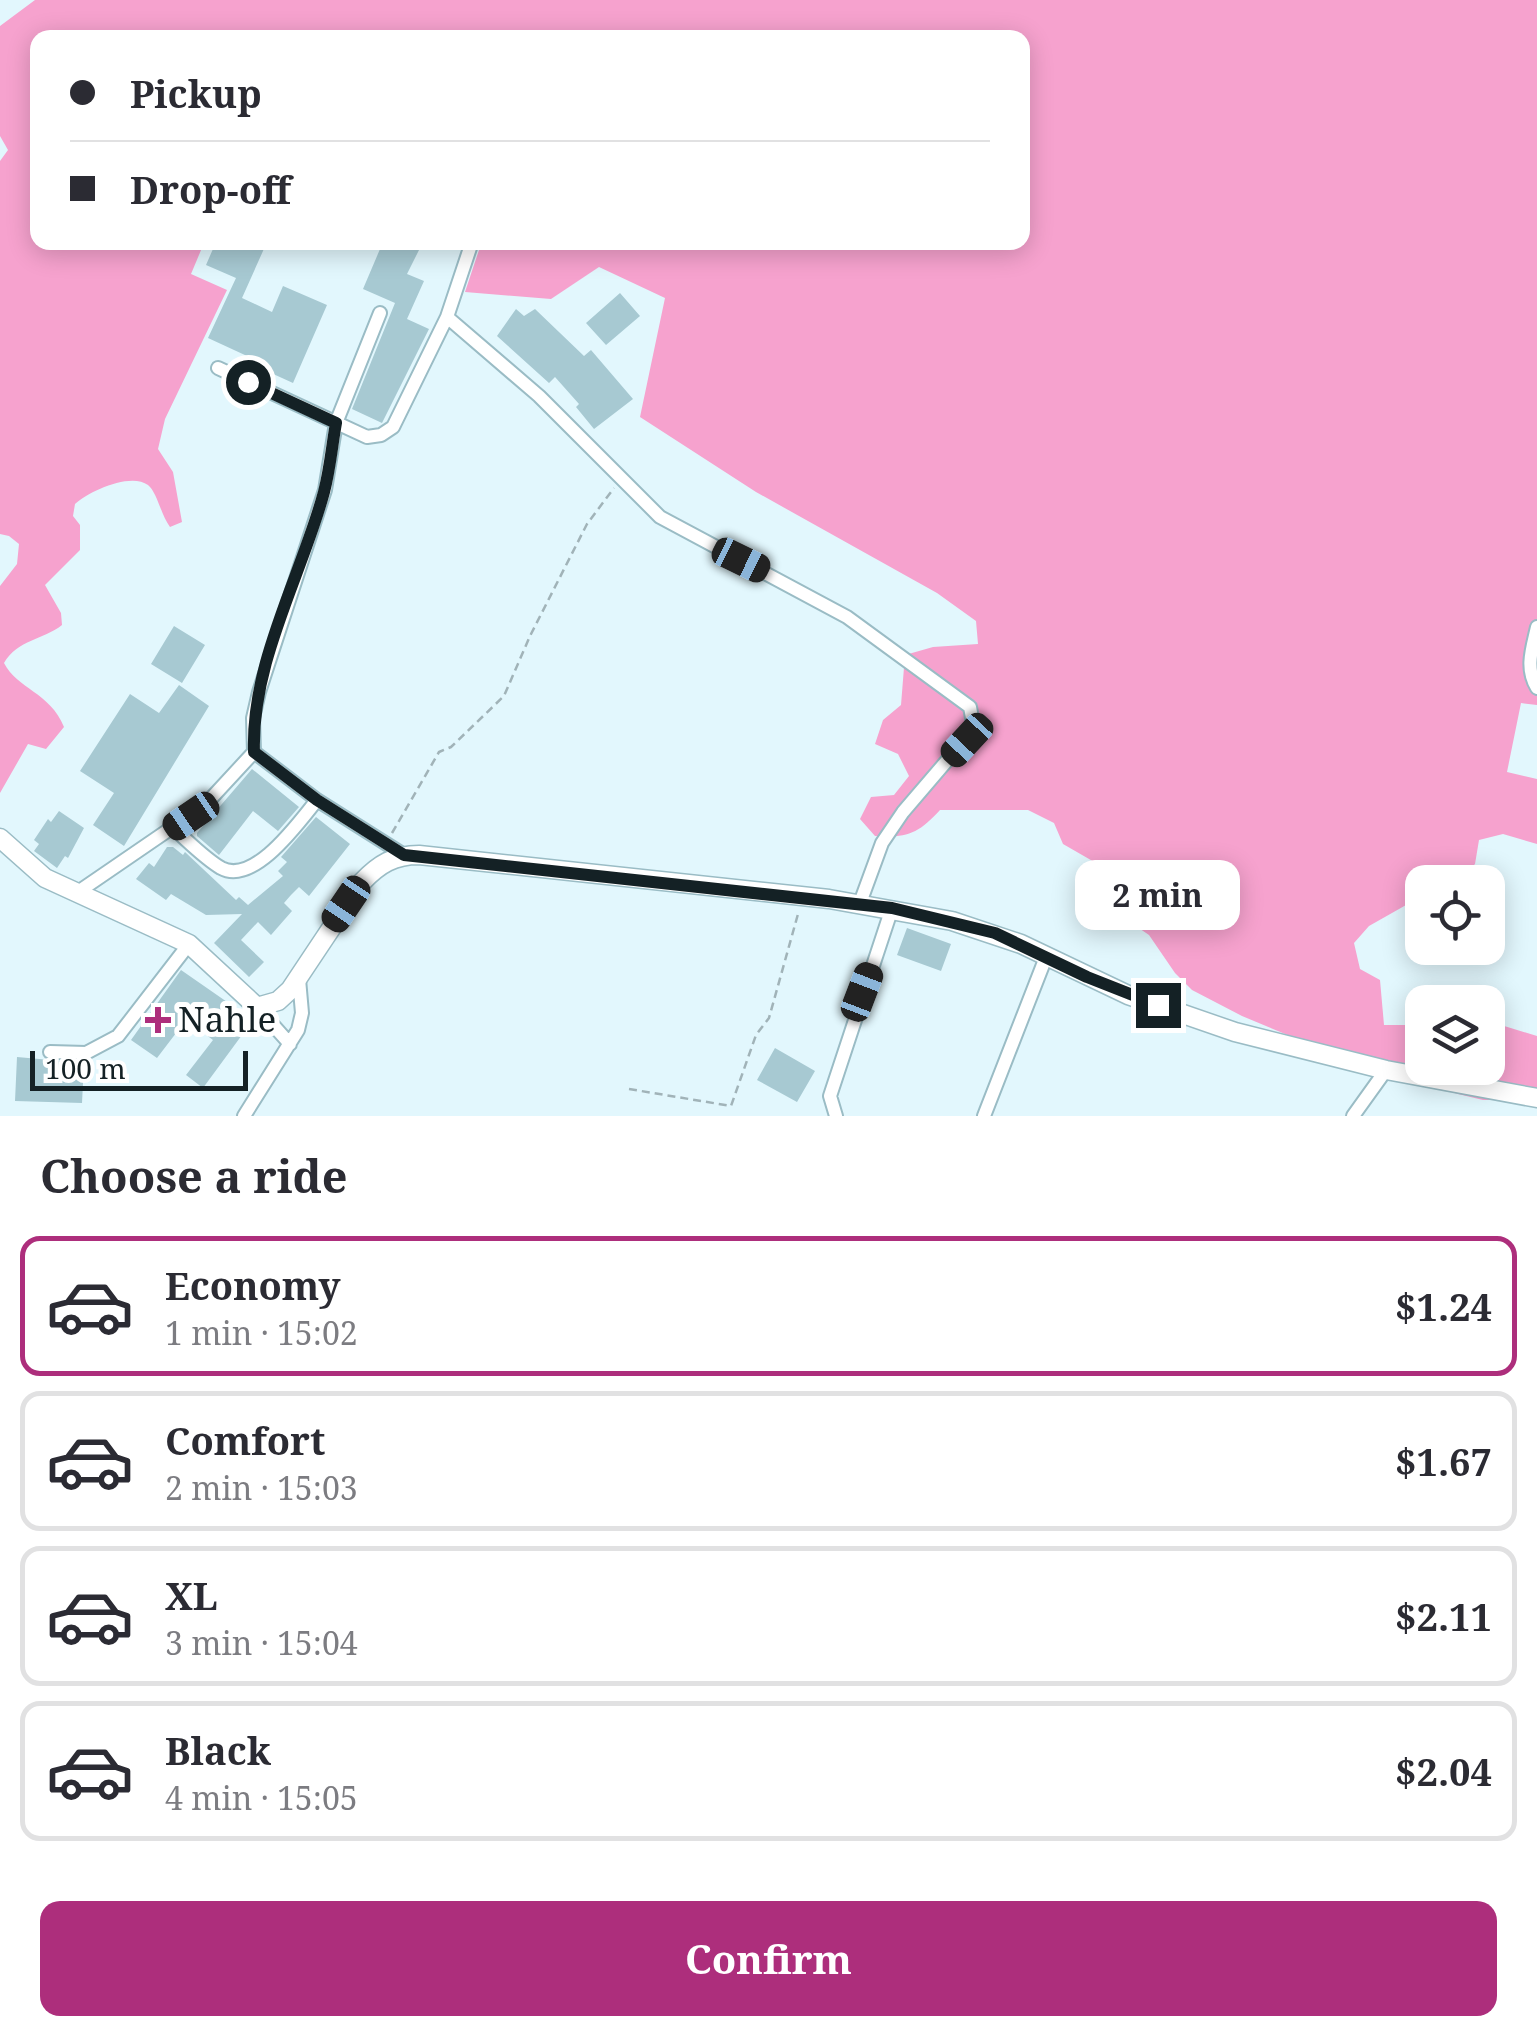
<!DOCTYPE html>
<html lang="en">
<head>
<meta charset="utf-8">
<style>
  body { margin:0; font-family:"Noto Serif",serif; background:#f2f2f3; color:#2b2b33; height:100vh; display:flex; flex-direction:column; font-size:38px; white-space:nowrap }
  * { box-sizing:border-box; margin:0 }
  p { font-size:32px; color:#7c7c81 }
  .icon { flex:none; width:55px; height:55px; fill:none; stroke:currentColor; stroke-width:2; stroke-linecap:round; stroke-linejoin:round }
  .map { position:relative; height:1116px; overflow:hidden }
  .panel { display:flex; flex-direction:column; background:#fff; flex:1 }
  .panel>* { flex:none }
  .banner { position:absolute; left:30px; top:30px; width:1000px; height:220px; border-radius:20px; box-shadow:0 5px 25px #0003; display:grid; align-content:center; height:220px; padding:0 40px; background:#fff }
  .fabs { position:absolute; left:1405px; top:865px; display:grid; gap:20px }
  .fabs a { display:grid; place-items:center; width:100px; height:100px; border-radius:20px; background:#fff; box-shadow:0 5px 25px #0003; font-size:50px }
  .scale { position:absolute; left:30px; bottom:25px; width:218px; box-sizing:border-box; padding-left:10px; border:5px solid #142125; border-top:0; font-size:28px; line-height:35px; white-space:nowrap; color:#142125; -webkit-text-stroke:8px #fff; paint-order:stroke }
  .end { position:absolute; width:45px; height:45px; margin:-22px; border:12px solid #142125; background:#fff; box-shadow:0 0 0 5px #fff }
  .from { border-radius:50% }
  .bubble { position:absolute; height:70px; border-radius:20px; background:#fff; box-shadow:0 5px 25px #0003; font-size:32px; font-weight:700; line-height:70px; text-align:center }
  .car { position:absolute; width:30px; height:60px; margin:-30px -15px; border-radius:12px; box-shadow:0 0 8px 2px #0007; background:linear-gradient(#222 24%,#8ab4d8 0 40%,#222 0 76%,#8ab4d8 0 86%,#222 0) }
  .banner b { display:flex; align-items:center; gap:35px; height:95px; font-size:38px }
  .banner b+b { border-top:2px solid #e1e1e2 }
  .banner i { width:25px; height:25px; background:#2b2b33 }
  ul { padding:0; list-style:none }
  li { display:flex; align-items:center; gap:30px; height:140px; margin:0 20px 15px; padding:0 20px; border:5px solid #e1e1e2; border-radius:20px }
  li div { flex:1 }
  li b { display:block; font-size:38px }
  li em { font-style:normal; font-weight:700 }
  li.selected { border-color:#ad2e7c }
  li>.icon { width:90px; height:90px; stroke-width:1.5 }
  h2 { padding:0 40px; font-size:45px; line-height:120px }
  .button { display:flex; gap:20px; margin-top:auto; padding:20px 40px }
  .button a { flex:1; height:115px; border-radius:20px; background:#ad2e7c; color:#fff; font-size:40px; font-weight:700; line-height:115px; text-align:center }
  .map>svg:first-child { display:block }
  .green { fill:#f6a2ce }
  .building { fill:#a7c9d2 }
  .lines { fill:none; stroke-linecap:round; stroke-linejoin:round }
  .street-casing { stroke:#9abcc5; stroke-width:16 }
  .secondary-casing { stroke:#9abcc5; stroke-width:21 }
  .path { stroke:#a1b3b8; stroke-width:2.5; stroke-dasharray:8 5; stroke-linecap:butt }
  .street { stroke:#fff; stroke-width:12 }
  .secondary { stroke:#fff; stroke-width:18 }
  .route { stroke:#142125; stroke-width:12 }
  .poi-dot { fill:#ad2e7c; stroke:#fff; stroke-width:4 }
  .labels { text-anchor:middle; stroke-width:10; stroke-linejoin:round; paint-order:stroke }
  .poi-label { font-size:35px; fill:#142125; stroke:#fff; text-anchor:start }
</style>
</head>
<body>
<div class="map">
<svg width="1537" height="1116" viewBox="0 0 1537 1116">
  <rect width="100%" height="100%" fill="#e2f7fd"/>
  <!-- green -->
  <path class="green" d="M35 0H1537V705L1521 703 1507 772 1537 779V844L1503 834 1479 840 1475 864 1458 881 1422 882V896L1369 926 1354 943 1360 969 1380 980 1384 1025H1422V1068H1488V1025H1501L1537 1036V1100H1483L1458 1094 1436 1087 1388 1061 1343 1049 1319 1048 1242 1016 1192 990 1175 973 1149 935 1127 920 1103 911 1088 892 1096 863 1063 844 1054 823 1028 810H940C918 834 907 838 875 836L860 819 871 797 894 795 909 776 898 754 875 744 883 720 901 705 905 655 933 647 978 644 976 621 937 593 756 492 640 417 665 298 599 267 551 299 465 292 480 247 495 243 1022 242V38H38V242L204 243 191 274 227 290 165 419 158 449 173 472 182 522 170 527C161 515 157 492 148 485 131 472 89 491 75 504L73 516 80 525V550L45 585 61 613 62 625C43 640 17 640 4 663 17 689 50 692 64 727L46 749 28 744 0 793V586L17 564 19 544 9 536 0 534V161L8 150 0 136V26Z"/>
  <!-- building -->
  <path class="building" d="M216 242H267L242 298 272 312 283 286 327 305 293 383 245 361 247 356 208 338 236 278 206 265Z
    M383 242H423L407 274 424 281 407 319 429 329 382 423 352 409 395 303 363 289Z
    M620 293 640 316 606 345 586 323Z
    M516 309 524 316 535 309 584 356 591 350 633 399 594 429 576 407 579 404 555 377 549 383 497 336Z
    M174 626 205 645 182 683 151 664Z
    M179 685 209 706 124 846 93 825 114 793 80 771 130 694 159 713Z
    M252 769 299 807 278 831 253 811 219 855 197 836V833Z
    M59 811 84 828 68 858 65 856 57 868 34 851 39 844 34 840 48 819 51 822Z
    M316 817 350 844 309 896 299 887 291 895 284 903 292 911 271 935 258 922 241 940 264 962 249 977 214 943 242 914 206 915 171 894 166 900 136 879 149 863 154 867 167 847H173L183 855 185 852 236 900 239 897 248 905 283 876 278 871 287 862 281 857Z
    M907 928 951 944 941 971 897 955Z
    M181 970 253 1020 203 1088 186 1075 213 1040 186 1020 157 1058 131 1040Z
    M775 1048 815 1071 797 1102 757 1080Z
    M17 1057 84 1063 82 1103 15 1101Z"/>
  <g class="lines">
    <defs>
      <path id="street" d="M447 317 539 396 660 517 847 617 970 707 974 729 903 812 882 843 860 903
        M218 368 367 437 381 435 393 427 447 317 472 242
        M1537 627C1532 649 1525 668 1537 688
        M254 752 317 800 404 855
        M173 828C188 841 204 858 221 868 254 886 299 822 317 800
        M78 892 205 805 254 752 253 718 259 692 325 490 336 423 380 313
        M257 1007 290 1044
        M50 1052 86 1053 118 1036 189 944
        M244 1116 298 1030 302 1013 299 979
        M836 1116 830 1096 892 908
        M984 1116 1046 957
        M1353 1116 1386 1070"/>
      <path id="secondary" d="M0 838 45 878 189 944 257 1007 278 1001 290 990 362 882C379 864 394 855 419 855L829 899 952 921 1021 944 1128 995 1235 1032 1386 1070 1537 1098"/>
    </defs>
    <!-- street casing -->
    <use href="#street" class="street-casing"/>
    <!-- secondary casing -->
    <use href="#secondary" class="secondary-casing"/>
    <!-- path -->
    <path class="path" d="M392 833 439 752 451 747 504 696 530 636 587 524 614 488
      M629 1089 731 1106 756 1035 769 1018 798 914"/>
    <!-- street -->
    <use href="#street" class="street"/>
    <!-- secondary -->
    <use href="#secondary" class="secondary"/>
  </g>
  <g class="lines">
    <!-- route -->
    <path class="route" d="M248 382 336 423C332 445 330 469 324 492 301 577 251 662 254 752L317 800 404 855 892 908 995 933 1087 977 1158 1005"/>
  </g>
  <!-- markers -->
  <path class="poi-dot" d="M153 1005h10v10h10v10h-10v10h-10v-10h-10v-10h10z"/>
  <g class="labels">
    <!-- poi labels -->
    <g class="poi-label">
      <text x="178" y="1032">Nahle</text>
    </g>
  </g>
</svg>
<div class="fabs">
<a><svg class="icon" aria-label="locate" viewBox="0 0 24 24"><circle cx="12" cy="12" r="6"/><path d="M12 2v4M12 18v4M2 12h4M18 12h4"/></svg></a>
<a><svg class="icon" aria-label="layers" viewBox="0 0 24 24"><path d="M12 4l9 5-9 5-9-5zM3 14l9 5 9-5"/></svg></a>
</div>
<div class="scale">100 m</div>
<i class="end from" style="left:248px;top:382px"></i>
<i class="end" style="left:1158px;top:1005px"></i>
<div class="bubble" style="left:1075px;top:860px;width:165px">2 min</div>
<i class="car" style="left:741px;top:560px;rotate:116deg"></i>
<i class="car" style="left:967px;top:740px;rotate:223deg"></i>
<i class="car" style="left:191px;top:816px;rotate:236deg"></i>
<i class="car" style="left:346px;top:904px;rotate:214deg"></i>
<i class="car" style="left:862px;top:992px;rotate:21deg"></i>
<div class="banner">
<b><i class="from"></i>Pickup</b>
<b><i></i>Drop-off</b>
</div>
</div>
<section class="panel">
<h2>Choose a ride</h2>
<ul>
<li class="selected"><svg class="icon" aria-label="car" viewBox="0 0 24 24"><path d="M5 17H2v-5l4-1 3-4h7l3 4 3 1v5h-3M9 17h6M6 11h13"/><circle cx="7" cy="17" r="2"/><circle cx="17" cy="17" r="2"/></svg><div><b>Economy</b><p>1 min · 15:02</p></div><em>$1.24</em></li>
<li><svg class="icon" aria-label="car" viewBox="0 0 24 24"><path d="M5 17H2v-5l4-1 3-4h7l3 4 3 1v5h-3M9 17h6M6 11h13"/><circle cx="7" cy="17" r="2"/><circle cx="17" cy="17" r="2"/></svg><div><b>Comfort</b><p>2 min · 15:03</p></div><em>$1.67</em></li>
<li><svg class="icon" aria-label="car" viewBox="0 0 24 24"><path d="M5 17H2v-5l4-1 3-4h7l3 4 3 1v5h-3M9 17h6M6 11h13"/><circle cx="7" cy="17" r="2"/><circle cx="17" cy="17" r="2"/></svg><div><b>XL</b><p>3 min · 15:04</p></div><em>$2.11</em></li>
<li><svg class="icon" aria-label="car" viewBox="0 0 24 24"><path d="M5 17H2v-5l4-1 3-4h7l3 4 3 1v5h-3M9 17h6M6 11h13"/><circle cx="7" cy="17" r="2"/><circle cx="17" cy="17" r="2"/></svg><div><b>Black</b><p>4 min · 15:05</p></div><em>$2.04</em></li>
</ul>
<div class="button"><a>Confirm</a></div>
</section>
</body>
</html>
